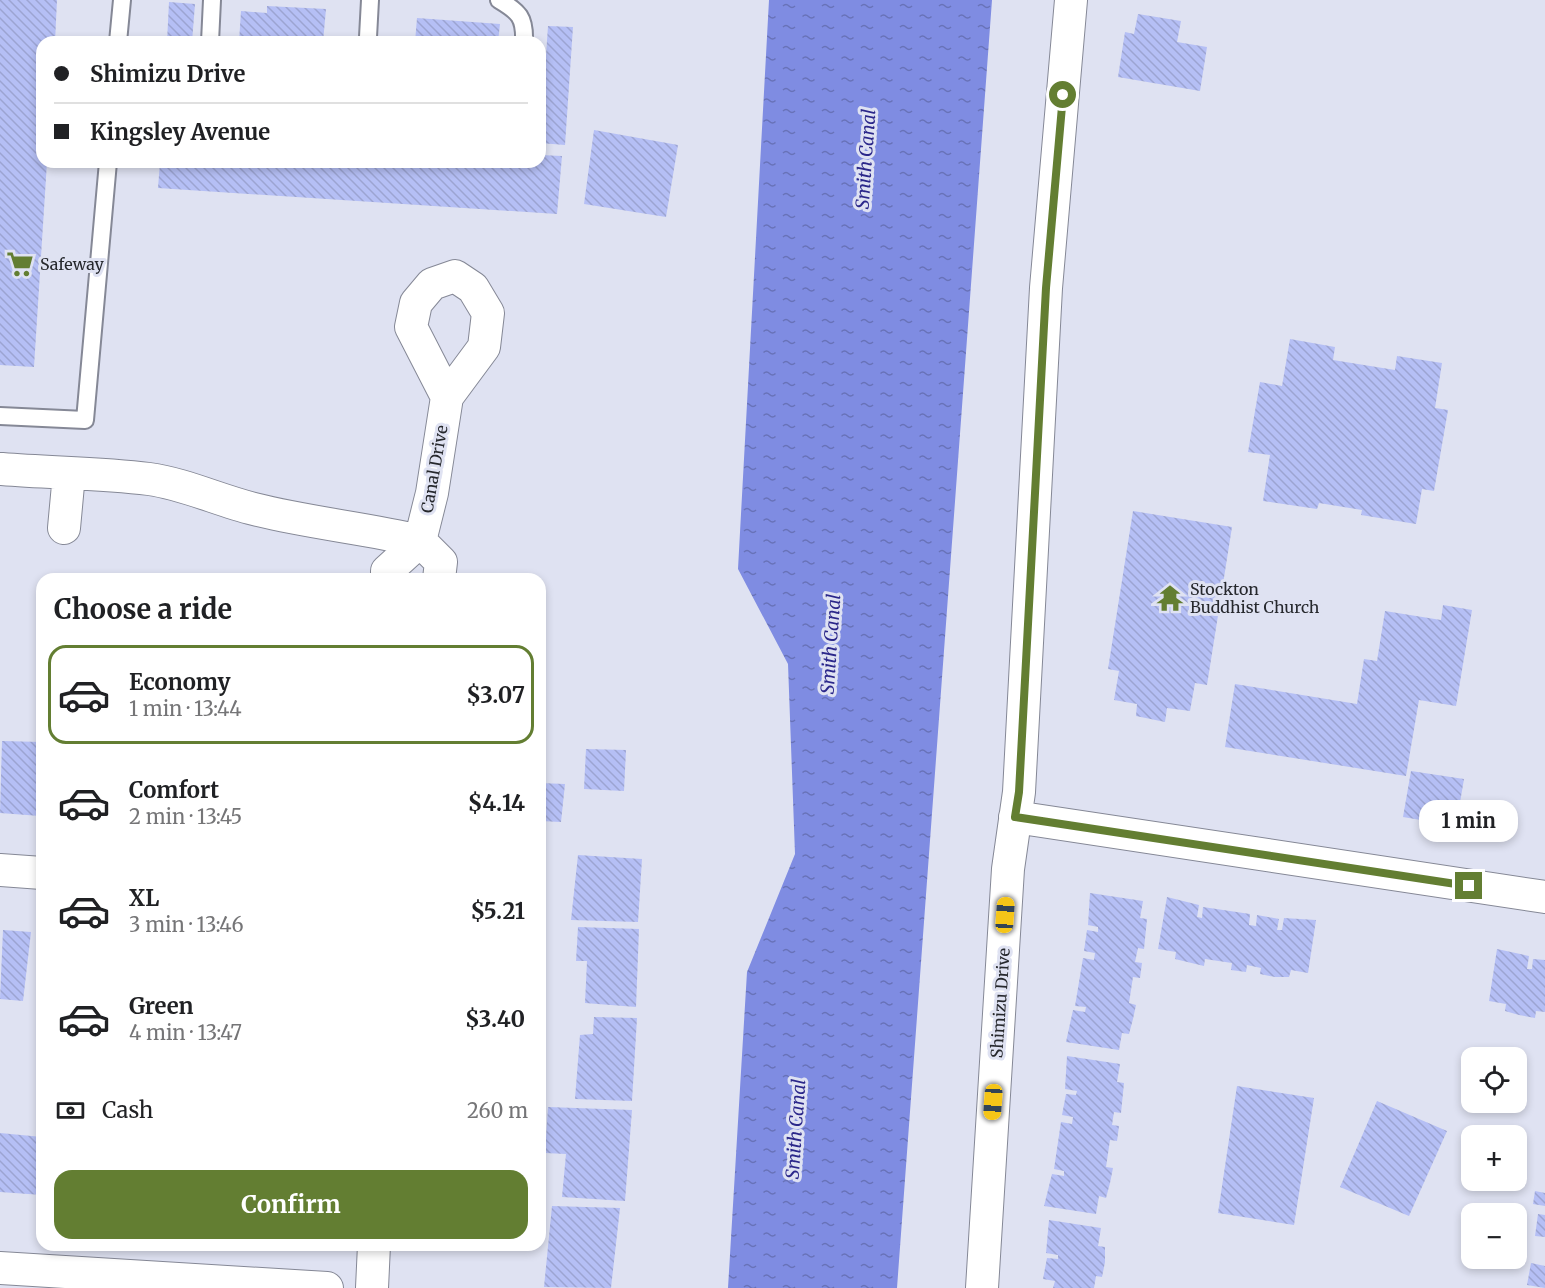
<!DOCTYPE html>
<html lang="en">
<head>
<meta charset="utf-8">
<style>
  body { margin:0; font-family:Merriweather,serif; background:#f2f2f2; color:#202124; height:100vh; display:flex; flex-direction:column; font-size:22px; white-space:nowrap }
  * { box-sizing:border-box; margin:0 }
  p { font-size:20px; color:#757577 }
  .icon { flex:none; width:33px; height:33px; fill:none; stroke:currentColor; stroke-width:2; stroke-linecap:round; stroke-linejoin:round }
  .map { position:relative; flex:1; overflow:hidden }
  .panel { position:absolute; left:36px; top:573px; width:510px; height:678px; display:flex; flex-direction:column; background:#fff; border-radius:18px; box-shadow:0 3px 9px #0003 }
  .panel>* { flex:none }
  .top-card { position:absolute; left:36px; top:36px; width:510px; height:132px; border-radius:18px; box-shadow:0 3px 9px #0003; display:grid; align-content:center; height:132px; padding:0 18px; background:#fff }
  .controls { position:absolute; left:1461px; top:1047px; display:grid; gap:12px }
  .controls a { display:grid; place-items:center; width:66px; height:66px; border-radius:12px; background:#fff; box-shadow:0 3px 9px #0003; font-size:30px }
  .end { position:absolute; width:27px; height:27px; margin:-14px; border:8px solid #637e32; background:#fff; box-shadow:0 0 0 3px #fff }
  .from { border-radius:50% }
  .bubble { position:absolute; height:42px; border-radius:18px; background:#fff; box-shadow:0 3px 9px #0003; font-size:20px; font-weight:700; line-height:42px; text-align:center }
  .car { position:absolute; width:18px; height:36px; margin:-18px -9px; border-radius:8px; box-shadow:0 0 4px 2px #0007; background:linear-gradient(#f5c518 24%,#345 0 40%,#f5c518 0 76%,#345 0 86%,#f5c518 0) }
  .top-card b { display:flex; align-items:center; gap:21px; height:57px; font-size:22px }
  .top-card b+b { border-top:2px solid #e0e0e0 }
  .top-card i { width:15px; height:15px; background:#202124 }
  ul { padding:0; list-style:none }
  li { display:flex; align-items:center; gap:18px; height:99px; margin:0 12px 9px; padding:0 6px; border:3px solid transparent; border-radius:18px }
  li div { flex:1 }
  li b { display:block; font-size:22px }
  li em { font-style:normal; font-weight:700 }
  li.current { border-color:#637e32 }
  li>.icon { width:54px; height:54px; stroke-width:1.5 }
  h2 { padding:0 18px; font-size:27px; line-height:72px }
  .pay { display:flex; align-items:center; gap:15px; height:66px; padding:0 18px; font-size:22px }
  .pay p { margin-inline-start:auto }
  .action { display:flex; gap:12px; margin-top:auto; padding:12px 18px }
  .action a { flex:1; height:69px; border-radius:18px; background:#637e32; color:#fff; font-size:24px; font-weight:700; line-height:69px; text-align:center }
  .map>svg:first-child { display:block }
  .water { fill:url(#water-ripples) }
  .building { fill:url(#building-back-hatch) }
  .lines { fill:none; stroke-linecap:round; stroke-linejoin:round }
  .service-casing { stroke:#858896; stroke-width:20 }
  .minor-casing { stroke:#858896; stroke-width:34 }
  .service { stroke:#fff; stroke-width:16 }
  .minor { stroke:#fff; stroke-width:32 }
  .route { stroke:#637e32; stroke-width:8 }
  .labels { text-anchor:middle; stroke-width:6; stroke-linejoin:round; paint-order:stroke }
  .poi-label { font-size:16px; fill:#26282d; stroke:#dfe2f2; text-anchor:start }
  .street-label { font-size:16px; fill:#26282d; stroke:#dfe2f2 }
  .water-label { font-size:18px; font-style:italic; fill:#2b278a; stroke:#dfe2f2 }
</style>
</head>
<body>
<div class="map">
<svg width="1545" height="1288" viewBox="0 0 1545 1288">
  <defs>
    <pattern id="water-ripples" width="26" height="14" patternUnits="userSpaceOnUse" patternTransform="scale(1.5)"><rect width="26" height="14" fill="#7f8ce2"/><path d="M2 4q2-2 4 0t4 0M15 11q2-2 4 0t4 0" fill="none" stroke="#6872b8"/></pattern>
    <pattern id="building-back-hatch" width="6" height="6" patternUnits="userSpaceOnUse" patternTransform="scale(1.5)"><rect width="6" height="6" fill="#b5bff5"/><path d="M-1 5l2 2M0 0l6 6M5-1l2 2" fill="none" stroke="#9ca4d2"/></pattern>
  </defs>
  <rect width="100%" height="100%" fill="#dfe2f2"/>
  <!-- water -->
  <path class="water" d="M769 0H992L897 1288H728L747 972 795 854 788 664 738 569Z"/>
  <!-- building -->
  <path class="building" d="M0 0H57L55 42H42V162H47L34 367 0 365Z
    M169 2 195 4 192 42H167Z
    M267 6 326 9 323 42H239L241 11 267 13Z
    M1138 14 1181 21 1177 42 1207 47 1200 91 1118 77 1125 32 1134 34Z
    M417 18 500 24 498 42H415Z
    M548 26 573 27 565 145 540 143Z
    M594 130 678 145 666 217 584 204Z
    M540 155 562 156 557 214 158 188 160 162H540Z
    M1290 339 1335 347 1333 360 1395 370 1397 356 1442 363 1435 408 1448 410 1434 491 1422 489 1416 524 1361 515 1362 510 1319 503 1317 509 1263 501 1270 455 1248 452 1260 382 1282 386Z
    M1133 511 1232 527 1207 685 1195 683 1190 711 1167 708 1165 722 1136 716 1137 704 1114 700 1119 671 1108 669Z
    M1443 605 1472 610 1456 706 1419 700 1406 776 1225 747 1235 684 1357 704 1364 659 1377 661 1385 611 1441 620Z
    M2 741 42 742 40 816 0 813Z
    M586 749 626 750 624 791 584 789Z
    M1411 771 1464 779 1456 826 1403 817Z
    M540 783 565 784 561 822 540 821Z
    M578 855 642 859 638 922 571 920Z
    M1090 893 1143 901 1140 918 1147 919 1144 949 1138 948 1135 962 1142 963 1140 978 1133 977 1129 1003 1136 1005 1133 1019 1129 1034 1122 1033 1119 1050 1066 1042 1073 1010 1085 1012 1086 1007 1075 1006 1083 958 1094 960 1095 953 1084 951 1087 930 1098 932V927L1088 925Z
    M1167 897 1199 905 1197 917 1202 918 1203 907 1250 914 1249 925 1256 926 1257 915 1279 919 1277 930H1282L1284 918 1316 920 1308 973 1291 970 1289 977H1275L1260 974 1261 968 1247 965 1246 972 1231 970 1232 963 1205 959 1204 966 1175 959 1176 952 1158 949Z
    M578 927 639 929 636 1007 585 1003 587 961H576Z
    M3 930 31 932 23 1001 0 999Z
    M1497 949 1529 956 1527 969H1532L1533 959 1545 960V1012L1536 1011 1535 1018 1519 1015 1505 1011 1506 1004 1489 1001Z
    M594 1017 637 1018 632 1101 575 1099 580 1035 593 1034Z
    M1067 1056 1120 1064 1117 1082 1124 1083 1121 1113 1114 1112 1112 1125 1119 1126 1117 1141 1110 1140 1106 1167 1113 1168 1110 1183 1106 1198 1099 1196 1096 1214 1044 1206 1052 1174 1064 1176V1171L1054 1169 1061 1122 1072 1124 1073 1117 1062 1115 1066 1094 1076 1095 1077 1091 1065 1089Z
    M1237 1086 1314 1098 1294 1225 1218 1213Z
    M1377 1101 1447 1131 1409 1216 1340 1187Z
    M548 1107 632 1110 625 1201 562 1197 566 1154 545 1153Z
    M0 1133 42 1137V1195L0 1192Z
    M1535 1191 1545 1193V1206L1533 1204Z
    M552 1206 620 1208 611 1288 544 1287Z
    M1538 1214 1545 1215V1237L1535 1236Z
    M1049 1220 1101 1228 1098 1246 1105 1247V1262L1102 1277 1096 1276 1094 1288H1053L1055 1281 1043 1279 1047 1258 1058 1259V1255L1046 1253Z
    M272 1245H311V1250L272 1247Z
    M1531 1263 1545 1266V1288L1527 1285Z"/>
  <g class="lines">
    <defs>
      <path id="service" d="M499 0C519 12 525 17 524 42
        M368 37 370 0
        M118 42 122 0
        M210 42 212 0
        M0 416 85 420 108 162"/>
      <path id="minor" d="M2 469C51 473 100 473 149 479 185 484 218 500 254 509 309 523 365 528 420 541
        M64 528 69 474
        M420 541 441 562 439 579
        M387 579V571L420 541 432 493 447 397 484 347 488 313 473 288 455 276 432 284 416 303 411 327 447 397
        M1015 817 1545 897
        M0 870 42 873
        M0 1268 327 1288
        M372 1288 374 1245
        M982 1288 1008 869 1019 792 1046 288 1071 0"/>
    </defs>
    <!-- service casing -->
    <use href="#service" class="service-casing"/>
    <!-- minor casing -->
    <use href="#minor" class="minor-casing"/>
    <!-- service -->
    <use href="#service" class="service"/>
    <!-- minor -->
    <use href="#minor" class="minor"/>
  </g>
  <g class="lines">
    <!-- route -->
    <path class="route" d="M1063 95 1046 288 1019 792 1015 817 1469 886"/>
  </g>
  <!-- icons -->
  <defs>
    <symbol id="supermarket-bare" viewBox="-9 -9 18 18"><path d="M-6-5.5h2.5l.6 2H6L4.5 2H-2.5L-4.4-4H-6ZM-1.5 3.2a1.3 1.3 0 1 0 .1 0ZM3 3.2a1.3 1.3 0 1 0 .1 0Z" fill="#637e32" stroke="#dfe2f2" stroke-width="2.5" paint-order="stroke"/></symbol>
    <symbol id="temple-bare" viewBox="-9 -9 18 18"><path d="M0-6L5-2H3V0L6.5 2.5H4V6H1.5V3h-3V6H-4V2.5H-6.5L-3 0V-2H-5Z" fill="#637e32" stroke="#dfe2f2" stroke-width="2.5" paint-order="stroke"/></symbol>
  </defs>
  <g fill-rule="evenodd">
    <use href="#supermarket-bare" x="1" y="245" width="38" height="38"/>
    <use href="#temple-bare" x="1151" y="579" width="38" height="38"/>
  </g>
  <g class="labels">
    <!-- poi labels -->
    <g class="poi-label">
      <text x="40" y="270">Safeway</text>
      <text x="1190" y="595">Stockton<tspan x="1190" dy="18">Buddhist Church</tspan></text>
    </g>
    <!-- street labels -->
    <g class="street-label">
      <text transform="translate(434 469) rotate(-80)" y="6">Canal Drive</text>
      <text transform="translate(1000 1003) rotate(-86)" y="6">Shimizu Drive</text>
    </g>
    <!-- water labels -->
    <g class="water-label">
      <text transform="translate(866 159) rotate(-86)" y="6">Smith Canal</text>
      <text transform="translate(831 644) rotate(-86)" y="6">Smith Canal</text>
      <text transform="translate(796 1129) rotate(-86)" y="6">Smith Canal</text>
    </g>
  </g>
</svg>
<div class="controls">
<a><svg class="icon" aria-label="locate" viewBox="0 0 24 24"><circle cx="12" cy="12" r="6"/><path d="M12 2v4M12 18v4M2 12h4M18 12h4"/></svg></a>
<a>+</a>
<a>−</a>
</div>
<i class="end from" style="left:1063px;top:95px"></i>
<i class="end" style="left:1469px;top:886px"></i>
<div class="bubble" style="left:1419px;top:800px;width:99px">1 min</div>
<i class="car" style="left:1005px;top:915px;rotate:4deg"></i>
<i class="car" style="left:993px;top:1102px;rotate:184deg"></i>
<div class="top-card">
<b><i class="from"></i>Shimizu Drive</b>
<b><i></i>Kingsley Avenue</b>
</div>
<section class="panel">
<h2>Choose a ride</h2>
<ul>
<li class="current"><svg class="icon" aria-label="car" viewBox="0 0 24 24"><path d="M5 17H2v-5l4-1 3-4h7l3 4 3 1v5h-3M9 17h6M6 11h13"/><circle cx="7" cy="17" r="2"/><circle cx="17" cy="17" r="2"/></svg><div><b>Economy</b><p>1 min · 13:44</p></div><em>$3.07</em></li>
<li><svg class="icon" aria-label="car" viewBox="0 0 24 24"><path d="M5 17H2v-5l4-1 3-4h7l3 4 3 1v5h-3M9 17h6M6 11h13"/><circle cx="7" cy="17" r="2"/><circle cx="17" cy="17" r="2"/></svg><div><b>Comfort</b><p>2 min · 13:45</p></div><em>$4.14</em></li>
<li><svg class="icon" aria-label="car" viewBox="0 0 24 24"><path d="M5 17H2v-5l4-1 3-4h7l3 4 3 1v5h-3M9 17h6M6 11h13"/><circle cx="7" cy="17" r="2"/><circle cx="17" cy="17" r="2"/></svg><div><b>XL</b><p>3 min · 13:46</p></div><em>$5.21</em></li>
<li><svg class="icon" aria-label="car" viewBox="0 0 24 24"><path d="M5 17H2v-5l4-1 3-4h7l3 4 3 1v5h-3M9 17h6M6 11h13"/><circle cx="7" cy="17" r="2"/><circle cx="17" cy="17" r="2"/></svg><div><b>Green</b><p>4 min · 13:47</p></div><em>$3.40</em></li>
</ul>
<div class="pay"><svg class="icon" aria-label="cash" viewBox="0 0 24 24"><path d="M3 7h18v10H3z"/><circle cx="12" cy="12" r="2"/></svg>Cash<p>260 m</p></div>
<div class="action"><a>Confirm</a></div>
</section>
</div>
</body>
</html>
